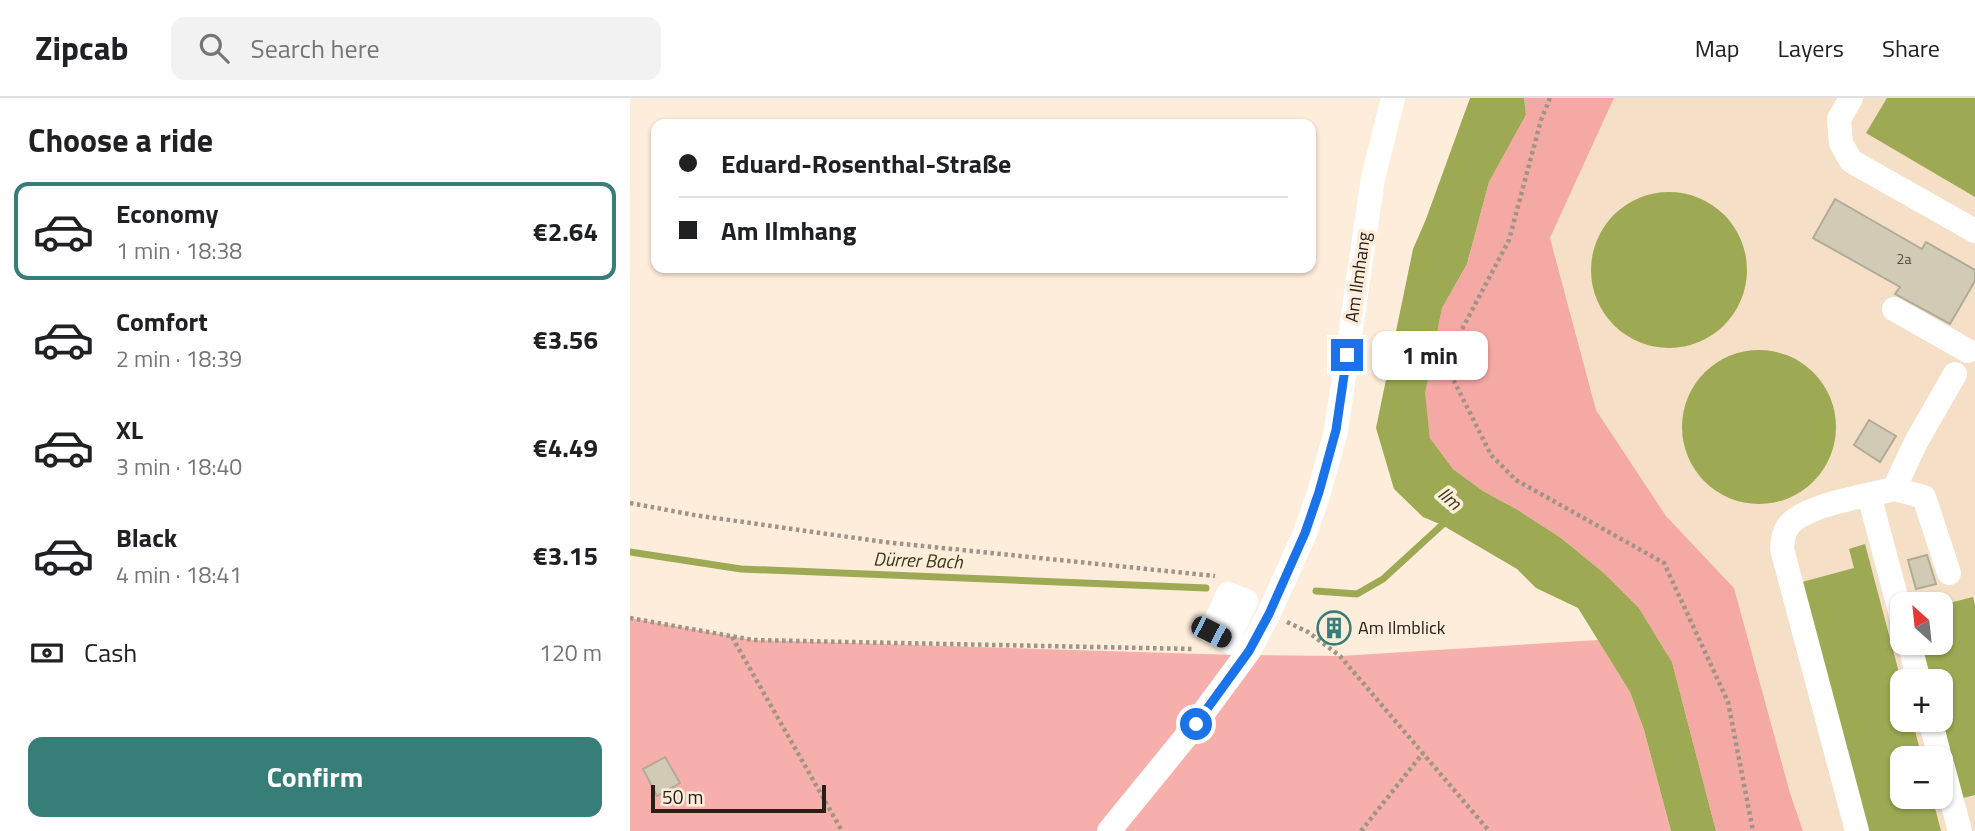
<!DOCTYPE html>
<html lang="en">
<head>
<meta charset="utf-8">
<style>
  body { margin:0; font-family:"Titillium Web",sans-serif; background:#f2f2f2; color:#202124; height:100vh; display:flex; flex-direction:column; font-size:26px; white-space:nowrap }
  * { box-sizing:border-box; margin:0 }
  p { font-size:23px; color:#757577 }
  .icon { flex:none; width:38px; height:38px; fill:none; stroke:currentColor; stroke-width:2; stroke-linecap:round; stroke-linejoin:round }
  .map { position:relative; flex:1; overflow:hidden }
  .drawer { display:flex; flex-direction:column; background:#fff; width:630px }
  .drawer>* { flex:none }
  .hud { position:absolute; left:21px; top:21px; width:665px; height:154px; border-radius:14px; box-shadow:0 2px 5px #0004; display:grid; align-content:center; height:154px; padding:0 28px; background:#fff }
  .needle { width:46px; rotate:333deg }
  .tools { position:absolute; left:1260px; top:494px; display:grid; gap:14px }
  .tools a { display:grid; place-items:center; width:63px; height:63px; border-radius:14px; background:#fff; box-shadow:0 2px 5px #0004; font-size:35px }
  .scale { position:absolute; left:21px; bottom:18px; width:175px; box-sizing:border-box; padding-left:7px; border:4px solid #262019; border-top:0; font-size:19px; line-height:24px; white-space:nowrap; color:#262019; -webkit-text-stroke:5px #feeddb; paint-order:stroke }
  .end { position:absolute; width:32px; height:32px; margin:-16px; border:9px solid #1a73e8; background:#fff; box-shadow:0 0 0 4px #fff }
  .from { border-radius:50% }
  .bubble { position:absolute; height:49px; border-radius:14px; background:#fff; box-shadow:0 2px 5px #0004; font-size:23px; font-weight:700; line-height:49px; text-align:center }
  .car { position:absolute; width:21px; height:42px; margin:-21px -10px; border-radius:9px; box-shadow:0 0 5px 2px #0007; background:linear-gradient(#222 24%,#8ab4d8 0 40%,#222 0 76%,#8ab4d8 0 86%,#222 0) }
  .hud b { display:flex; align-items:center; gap:24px; height:66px; font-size:26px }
  .hud b+b { border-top:2px solid #e0e0e0 }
  .hud i { width:18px; height:18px; background:#202124 }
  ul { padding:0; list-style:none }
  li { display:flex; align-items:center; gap:21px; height:98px; margin:0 14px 10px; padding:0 14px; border:4px solid transparent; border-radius:14px }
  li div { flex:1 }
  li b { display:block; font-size:26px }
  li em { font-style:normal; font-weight:700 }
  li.current { border-color:#377e78 }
  li>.icon { width:63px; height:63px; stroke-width:1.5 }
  h2 { padding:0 28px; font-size:32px; line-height:84px }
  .pay { display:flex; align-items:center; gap:18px; height:77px; padding:0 28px; font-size:26px }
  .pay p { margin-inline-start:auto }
  .primary-button { display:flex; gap:14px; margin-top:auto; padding:14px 28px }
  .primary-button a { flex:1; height:80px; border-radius:14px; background:#377e78; color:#fff; font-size:28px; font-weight:700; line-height:80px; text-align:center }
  header { display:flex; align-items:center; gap:42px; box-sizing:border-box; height:98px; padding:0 35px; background:#fff; border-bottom:2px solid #e0e0e0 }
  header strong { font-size:33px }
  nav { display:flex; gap:38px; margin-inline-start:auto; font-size:24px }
  .search { width:490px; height:63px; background:#f2f2f2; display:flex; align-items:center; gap:18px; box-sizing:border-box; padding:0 24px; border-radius:14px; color:#757577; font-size:26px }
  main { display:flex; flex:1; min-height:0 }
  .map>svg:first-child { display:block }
  .built { fill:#f5dfc7; fill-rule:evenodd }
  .green { fill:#f7afab }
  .forest { fill:#f5a9a5 }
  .water { fill:#9daa53 }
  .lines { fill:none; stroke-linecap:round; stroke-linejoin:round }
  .stream { stroke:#9daa53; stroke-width:7 }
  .building { fill:#d1cbb5; stroke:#b1ab96; stroke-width:2 }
  .path { stroke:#a09487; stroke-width:4.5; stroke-dasharray:3.5 3.5; stroke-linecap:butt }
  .minor { stroke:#fff; stroke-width:24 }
  .route { stroke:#1a73e8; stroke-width:9 }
  .labels { text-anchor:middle; stroke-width:7; stroke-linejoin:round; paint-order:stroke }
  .number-label { font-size:14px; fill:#514b40 }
  .street-label { font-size:18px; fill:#262019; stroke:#feeddb }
  .poi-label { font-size:18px; fill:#262019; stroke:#feeddb; text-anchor:start }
  .water-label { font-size:19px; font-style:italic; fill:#353b15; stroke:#feeddb }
</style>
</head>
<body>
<header>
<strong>Zipcab</strong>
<div class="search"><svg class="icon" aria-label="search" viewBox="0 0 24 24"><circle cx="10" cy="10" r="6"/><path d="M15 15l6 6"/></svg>Search here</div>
<nav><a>Map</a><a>Layers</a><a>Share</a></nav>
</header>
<main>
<section class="drawer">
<h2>Choose a ride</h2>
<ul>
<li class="current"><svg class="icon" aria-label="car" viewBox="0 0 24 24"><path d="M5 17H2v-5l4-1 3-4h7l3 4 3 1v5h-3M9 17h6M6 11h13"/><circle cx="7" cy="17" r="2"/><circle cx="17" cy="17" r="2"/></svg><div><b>Economy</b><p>1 min · 18:38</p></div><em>€2.64</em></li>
<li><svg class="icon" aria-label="car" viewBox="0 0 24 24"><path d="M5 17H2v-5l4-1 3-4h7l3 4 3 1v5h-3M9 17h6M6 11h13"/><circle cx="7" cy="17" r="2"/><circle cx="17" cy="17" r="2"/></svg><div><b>Comfort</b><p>2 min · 18:39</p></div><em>€3.56</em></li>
<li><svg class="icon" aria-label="car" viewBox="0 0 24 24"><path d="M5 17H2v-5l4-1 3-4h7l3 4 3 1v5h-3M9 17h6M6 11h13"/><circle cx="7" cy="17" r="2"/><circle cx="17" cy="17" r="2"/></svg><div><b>XL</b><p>3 min · 18:40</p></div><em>€4.49</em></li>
<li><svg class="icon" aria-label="car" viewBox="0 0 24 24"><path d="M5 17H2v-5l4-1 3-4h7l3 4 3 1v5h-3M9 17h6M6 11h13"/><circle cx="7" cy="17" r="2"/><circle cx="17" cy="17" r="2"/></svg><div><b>Black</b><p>4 min · 18:41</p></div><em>€3.15</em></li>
</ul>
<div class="pay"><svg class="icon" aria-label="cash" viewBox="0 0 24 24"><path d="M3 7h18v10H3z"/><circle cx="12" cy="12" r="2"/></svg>Cash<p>120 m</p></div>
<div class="primary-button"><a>Confirm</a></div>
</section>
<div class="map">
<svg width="1345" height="733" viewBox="0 0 1345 733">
  <rect width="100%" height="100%" fill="#feeddb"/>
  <!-- built -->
  <path class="built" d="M984 0H1345V733H1173L1160 695 1104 490 1036 418 966 312 920 140ZM1272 506H1311V544H1272ZM1272 583H1311V621H1272ZM1272 660H1311V698H1272Z"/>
  <!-- green -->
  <path class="green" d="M0 520 123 542 605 557 710 558 968 542 1000 594 1014 632 1041 733H0Z"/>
  <!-- forest -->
  <path class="forest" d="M894 0H984L920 140 966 312 1036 418 1104 490 1160 695 1173 733H1086L1042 564 1009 510 974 475 931 440 888 412 853 393 823 371 800 340 794 295 812 210 837 166 859 84 896 17Z"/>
  <!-- water -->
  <path class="water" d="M840 0H894L896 17 859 84 837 166 812 210 795 295 800 340 823 371 853 393 888 412 931 440 974 475 1009 510 1042 564 1086 733H1041L1014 632 1000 594 948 510 906 490 887 471 812 427 793 419 764 391 746 330 783 151 796 121Z
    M1257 0H1345V99L1236 35Z
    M961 172a78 78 0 1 1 156 0a78 78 0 1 1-156 0Z
    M1052 329a77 77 0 1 1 154 0a77 77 0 1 1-154 0Z
    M1235 446 1272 586V621H1282L1292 660H1272V698H1302L1311 733H1238L1172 484 1224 470 1219 451Z
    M1343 499 1345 507V697L1329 701 1311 621V583H1299L1289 544H1311V507Z"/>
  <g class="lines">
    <!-- stream -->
    <path class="stream" d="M0 454 111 471 576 490
      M686 493 727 496 753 481 812 427 818 420"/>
  </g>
  <!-- building -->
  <path class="building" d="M1205 101 1292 151 1296 144 1345 172V183L1320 226 1265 196 1270 189 1183 140Z
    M1239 322 1266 338 1250 364 1224 347Z
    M1297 457 1306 486 1286 491 1278 462Z
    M35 659 50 685 27 698 13 671Z"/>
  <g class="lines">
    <!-- path -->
    <path class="path" d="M920 0 911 22 879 142 829 237 823 281 861 357 886 382 1034 465 1098 604 1123 733
      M0 405 64 417 254 444 585 478
      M0 520 123 542 564 551
      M657 524 678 534 710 558 859 733
      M102 539 212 733
      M731 733 793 655"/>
    <!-- minor -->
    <path class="minor" d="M1221 0 1209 21 1211 45 1221 63 1345 133
      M1264 211 1338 253
      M1264 391 1294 399 1319 475
      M1239 397 1272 521
      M598 542 616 503 598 496 581 534 619 553
      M1279 544 1289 583
      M1300 621 1310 660
      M1311 662 1330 733
      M479 733 554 641 619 553 639 515 675 435 689 394 706 333 743 80 763 0
      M1227 733 1152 451C1153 442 1153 433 1160 426 1179 406 1236 398 1264 391L1286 344 1325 276"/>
  </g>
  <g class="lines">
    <!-- route -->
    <path class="route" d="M566 626 619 553 639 516 675 435 689 394 706 332 717 257"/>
  </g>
  <!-- icons -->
  <defs>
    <symbol id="building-ring" viewBox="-11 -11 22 22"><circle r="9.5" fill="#feeddb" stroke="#377e78" stroke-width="1.5"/><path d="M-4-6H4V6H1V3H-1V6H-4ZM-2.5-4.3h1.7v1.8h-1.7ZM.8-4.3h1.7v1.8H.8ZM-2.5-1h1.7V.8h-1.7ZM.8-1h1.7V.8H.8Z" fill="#377e78"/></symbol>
  </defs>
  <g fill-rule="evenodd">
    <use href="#building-ring" x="685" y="511" width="38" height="38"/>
  </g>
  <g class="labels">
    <!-- number labels -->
    <g class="number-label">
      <text x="1274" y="166">2a</text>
    </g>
    <!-- street labels -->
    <g class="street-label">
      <text transform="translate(728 179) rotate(-82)" y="6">Am Ilmhang</text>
    </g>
    <!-- poi labels -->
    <g class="poi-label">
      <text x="728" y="536">Am Ilmblick</text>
    </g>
    <!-- water labels -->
    <g class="water-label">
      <text transform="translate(820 400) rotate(41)" y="7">Ilm</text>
      <text transform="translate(288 462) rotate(2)" y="7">Dürrer Bach</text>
    </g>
  </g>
</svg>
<div class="tools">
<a><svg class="needle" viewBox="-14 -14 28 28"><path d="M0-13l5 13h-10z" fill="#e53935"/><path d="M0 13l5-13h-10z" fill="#757577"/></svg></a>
<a>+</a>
<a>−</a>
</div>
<div class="scale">50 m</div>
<i class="end from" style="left:566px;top:626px"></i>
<i class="end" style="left:717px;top:257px"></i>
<div class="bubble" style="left:742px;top:233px;width:116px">1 min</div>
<i class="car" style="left:581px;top:534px;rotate:117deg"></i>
<div class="hud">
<b><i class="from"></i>Eduard-Rosenthal-Straße</b>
<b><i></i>Am Ilmhang</b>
</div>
</div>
</main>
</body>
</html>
